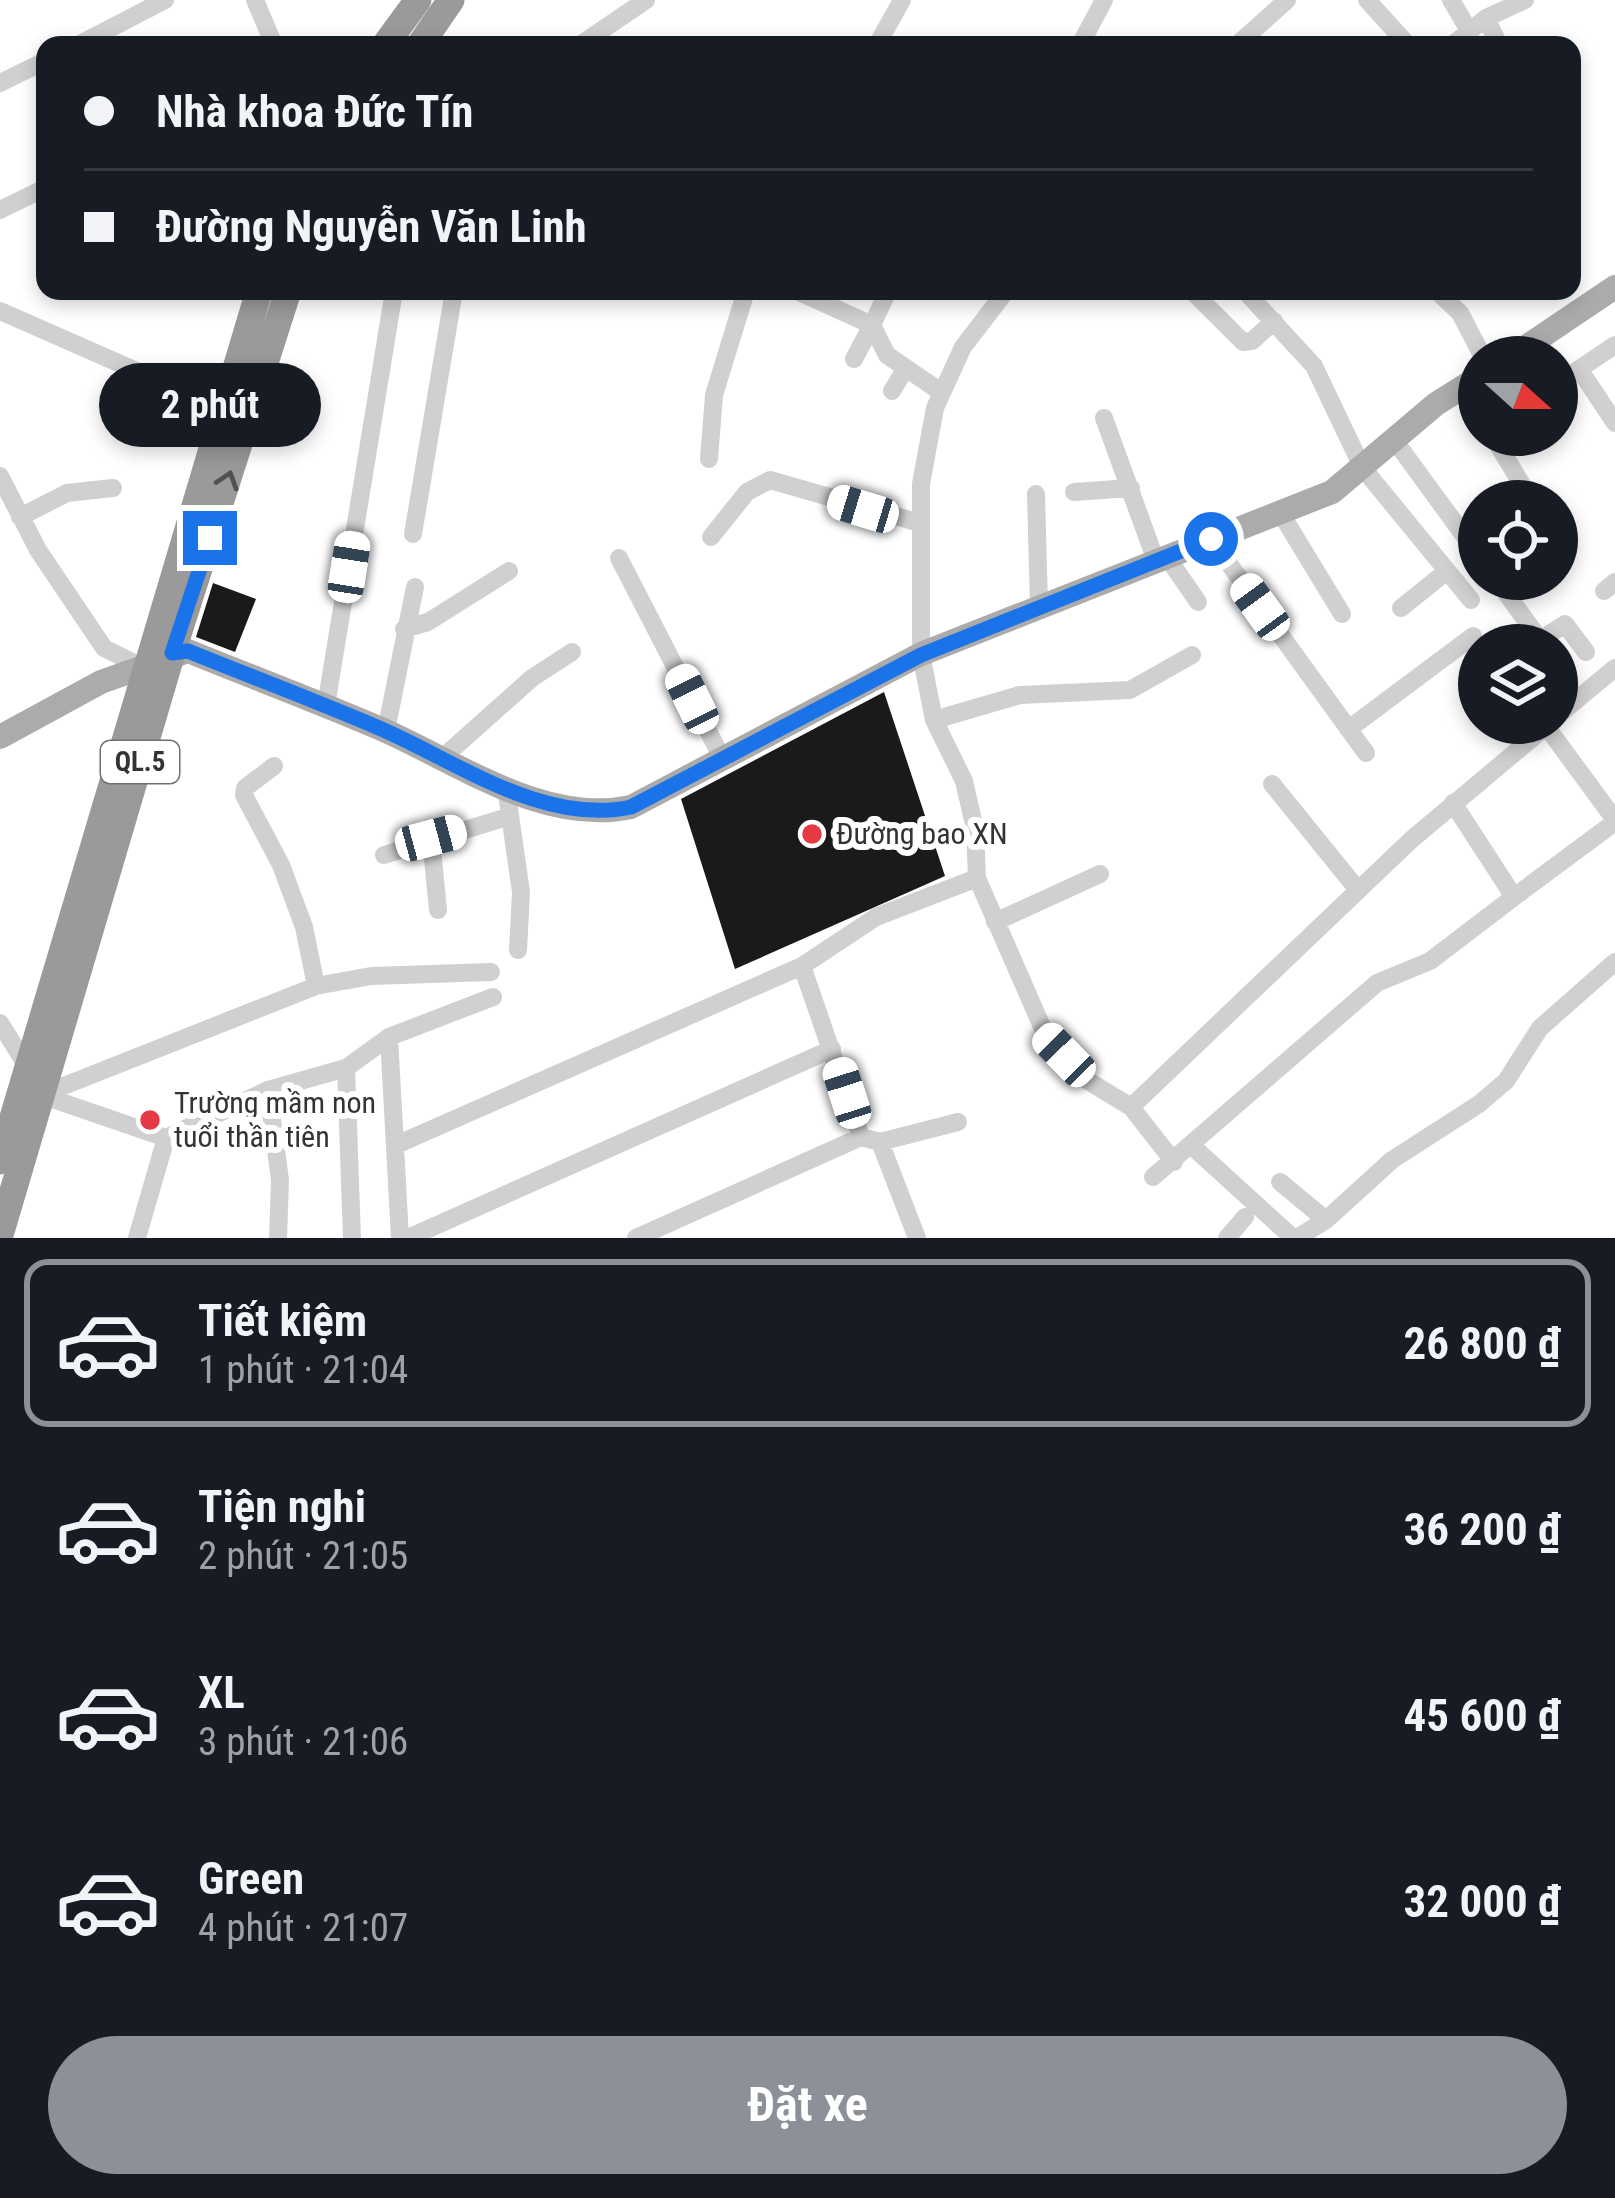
<!DOCTYPE html>
<html lang="vi">
<head>
<meta charset="utf-8">
<style>
  body { margin:0; font-family:"Roboto Condensed",sans-serif; background:#20242c; color:#f1f3f6; height:100vh; display:flex; flex-direction:column; font-size:45px; white-space:nowrap }
  * { box-sizing:border-box; margin:0 }
  p { font-size:39px; color:#9ea1a6 }
  .icon { flex:none; width:66px; height:66px; fill:none; stroke:currentColor; stroke-width:2; stroke-linecap:round; stroke-linejoin:round }
  .map { position:relative; height:1238px; overflow:hidden }
  .panel { display:flex; flex-direction:column; background:#171b24; flex:1 }
  .panel>* { flex:none }
  .guide { position:absolute; left:36px; top:36px; width:1545px; height:264px; border-radius:24px; box-shadow:0 6px 18px #0003; display:grid; align-content:center; height:264px; padding:0 48px; background:#171b24 }
  .needle { width:78px; rotate:111deg }
  .buttons { position:absolute; left:1458px; top:336px; display:grid; gap:24px }
  .buttons a { display:grid; place-items:center; width:120px; height:120px; border-radius:50%; background:#171b24; box-shadow:0 6px 18px #0003; font-size:60px }
  .end { position:absolute; width:54px; height:54px; margin:-27px; border:15px solid #1a73e8; background:#fff; box-shadow:0 0 0 6px #fff }
  .from { border-radius:50% }
  .bubble { position:absolute; height:84px; border-radius:42px; background:#171b24; box-shadow:0 6px 18px #0003; font-size:39px; font-weight:700; line-height:84px; text-align:center }
  .car { position:absolute; width:36px; height:72px; margin:-36px -18px; border-radius:15px; box-shadow:0 0 9px 3px #0007; background:linear-gradient(#fff 24%,#345 0 40%,#fff 0 76%,#345 0 86%,#fff 0) }
  .guide b { display:flex; align-items:center; gap:42px; height:114px; font-size:45px }
  .guide b+b { border-top:3px solid #363941 }
  .guide i { width:30px; height:30px; background:#f1f3f6 }
  ul { padding:21px 0 0; list-style:none }
  li { display:flex; align-items:center; gap:36px; height:168px; margin:0 24px 18px; padding:0 24px; border:6px solid transparent; border-radius:24px }
  li div { flex:1 }
  li b { display:block; font-size:45px }
  li em { font-style:normal; font-weight:700 }
  li.current { border-color:#8c9099 }
  li>.icon { width:108px; height:108px; stroke-width:1.5 }
  .button { display:flex; gap:24px; margin-top:auto; padding:24px 48px }
  .button a { flex:1; height:138px; border-radius:72px; background:#8c9099; color:#fff; font-size:48px; font-weight:700; line-height:138px; text-align:center }
  .map>svg:first-child { display:block }
  .building { fill:#1a1a1a }
  .lines { fill:none; stroke-linecap:round; stroke-linejoin:round }
  .minor { stroke:#d0d0d0; stroke-width:18 }
  .major { stroke:#ababab; stroke-width:24 }
  .highway { stroke:#9a9a9a; stroke-width:27 }
  .oneway { stroke:#525252 }
  .route { stroke:#1a73e8; stroke-width:15 }
  .poi-dot { fill:#e63946; stroke:#fff; stroke-width:4.5 }
  .labels { text-anchor:middle; stroke-width:12; stroke-linejoin:round; paint-order:stroke }
  .shield { fill:#fff; stroke:#707070; stroke-width:3 }
  .shield-label { font-size:27px; font-weight:bold; fill:#333 }
  .poi-label { font-size:30px; fill:#333; stroke:#fff; text-anchor:start }
</style>
</head>
<body>
<div class="map">
<svg width="1615" height="1238" viewBox="0 0 1615 1238">
  <rect width="100%" height="100%" fill="#fff"/>
  <!-- building -->
  <path class="building" d="M213 583 256 599 235 652 196 637Z
    M884 692 945 876 735 969 681 799Z"/>
  <g class="lines">
    <!-- minor -->
    <path class="minor" d="M255 0 274 45
      M1367 0 1408 45
      M1451 0 1468 29
      M1486 18 1499 45
      M78 45 165 0
      M580 45 646 0
      M877 45 902 0
      M1080 45 1104 0
      M1237 45 1287 0
      M1452 45 1486 18 1525 0
      M0 83 45 61
      M0 210 45 188
      M797 291 872 325 888 291
      M1006 291 963 347 935 408 921 484V654L934 720 964 781 975 829 977 878 1047 1038 1085 1079 1131 1107 1174 1162
      M1192 291 1243 342 1252 341 1274 321
      M1245 291 1314 366 1362 467 1471 600
      M1437 291 1460 313 1483 357
      M0 311 223 409
      M872 325 887 355 941 392
      M854 359 872 325
      M1579 369 1615 423
      M1557 384 1615 345
      M892 391 905 369
      M1104 418 1156 561
      M1492 435 1532 501
      M1395 441 1479 556
      M709 459 714 395 746 291
      M0 476 38 550 104 648 144 668
      M1074 492 1131 488
      M1036 494 1039 607
      M1280 512 1342 614
      M20 517 67 493 113 488
      M413 534 454 291
      M711 537 747 492 770 480 920 523
      M1211 539 1366 753
      M1167 557 1198 602
      M619 558 721 756
      M1496 579 1540 640 1565 624 1586 652
      M1604 591 1615 582
      M1401 608 1447 571
      M404 629 428 622 509 571
      M326 706 394 291
      M1557 716 1615 668
      M934 720 1020 695 1130 690 1192 655
      M1546 726 1615 820
      M1350 728 1473 636
      M386 731 415 587
      M440 760 532 678 572 652
      M274 766 245 788 244 795 281 865 304 927 316 986
      M1272 784 1358 890
      M506 787 521 892 518 950
      M431 838 438 910
      M384 855 507 817
      M1514 897 1615 822
      M995 922 1100 874
      M802 966 861 1137
      M0 1023 27 1066
      M389 1037 400 1238
      M346 1068 352 1238
      M268 1090 280 1180 278 1238
      M41 1095 166 1138 268 1090 346 1068 389 1037 493 997
      M41 1095 316 986 371 976 491 972
      M1131 1107 1411 840 1550 723
      M880 1142 917 1238
      M396 1145 802 966 876 917 977 878
      M1192 1146 1293 1238
      M1153 1177 1377 983 1430 961 1514 897 1453 803
      M1280 1182 1326 1220
      M137 1238 166 1138
      M408 1238 832 1049
      M636 1238 861 1137 880 1142 958 1122
      M1227 1238 1245 1217
      M1297 1238 1326 1220 1392 1160 1479 1104 1506 1081 1540 1028 1615 962"/>
    <!-- major -->
    <path class="major" d="M1511 357 1615 287
      M0 737 101 682 188 651C252 677 316 701 379 728 456 761 543 826 631 807L921 654 1332 492 1436 404 1479 377"/>
    <!-- highway -->
    <path class="highway" d="M385 45 418 0
      M420 45 451 0
      M0 1161 259 291
      M0 1235 172 653 288 291"/>
  </g>
  <!-- one-way arrows -->
  <defs><path id="oneway-chevron" d="M-2-3.5L2.5 0L-2 3.5" fill="none" stroke-width="1.6" stroke-linecap="round" stroke-linejoin="round" transform="scale(3)"/></defs>
  <use class="oneway" href="#oneway-chevron" transform="translate(228 480) rotate(-72)"/>
  <g class="lines">
    <!-- route -->
    <path class="route" d="M210 538 172 653 188 651C252 677 316 701 379 728 456 761 543 826 631 807L921 655 1211 539"/>
  </g>
  <!-- markers -->
  <g class="poi-dot">
    <circle cx="812" cy="834" r="12"/>
    <circle cx="150" cy="1120" r="12"/>
  </g>
  <g class="labels">
    <!-- shield labels -->
    <rect class="shield" x="101" y="741" width="78" height="42" rx="9"/>
    <g class="shield-label">
      <text x="140" y="771">QL.5</text>
    </g>
    <!-- poi labels -->
    <g class="poi-label">
      <text x="836" y="844">Đường bao XN</text>
      <text x="174" y="1113">Trường mầm non<tspan x="174" dy="34">tuổi thần tiên</tspan></text>
    </g>
  </g>
</svg>
<div class="buttons">
<a><svg class="needle" viewBox="-14 -14 28 28"><path d="M0-13l5 13h-10z" fill="#e53935"/><path d="M0 13l5-13h-10z" fill="#9ea1a6"/></svg></a>
<a><svg class="icon" aria-label="locate" viewBox="0 0 24 24"><circle cx="12" cy="12" r="6"/><path d="M12 2v4M12 18v4M2 12h4M18 12h4"/></svg></a>
<a><svg class="icon" aria-label="layers" viewBox="0 0 24 24"><path d="M12 4l9 5-9 5-9-5zM3 14l9 5 9-5"/></svg></a>
</div>
<i class="end from" style="left:1211px;top:539px"></i>
<i class="end" style="left:210px;top:538px"></i>
<div class="bubble" style="left:99px;top:363px;width:222px">2 phút</div>
<i class="car" style="left:863px;top:509px;rotate:287deg"></i>
<i class="car" style="left:349px;top:567px;rotate:9deg"></i>
<i class="car" style="left:1260px;top:607px;rotate:324deg"></i>
<i class="car" style="left:692px;top:699px;rotate:334deg"></i>
<i class="car" style="left:431px;top:838px;rotate:75deg"></i>
<i class="car" style="left:1064px;top:1055px;rotate:316deg"></i>
<i class="car" style="left:847px;top:1093px;rotate:342deg"></i>
<div class="guide">
<b><i class="from"></i>Nhà khoa Đức Tín</b>
<b><i></i>Đường Nguyễn Văn Linh</b>
</div>
</div>
<section class="panel">
<ul>
<li class="current"><svg class="icon" aria-label="car" viewBox="0 0 24 24"><path d="M5 17H2v-5l4-1 3-4h7l3 4 3 1v5h-3M9 17h6M6 11h13"/><circle cx="7" cy="17" r="2"/><circle cx="17" cy="17" r="2"/></svg><div><b>Tiết kiệm</b><p>1 phút · 21:04</p></div><em>26 800 ₫</em></li>
<li><svg class="icon" aria-label="car" viewBox="0 0 24 24"><path d="M5 17H2v-5l4-1 3-4h7l3 4 3 1v5h-3M9 17h6M6 11h13"/><circle cx="7" cy="17" r="2"/><circle cx="17" cy="17" r="2"/></svg><div><b>Tiện nghi</b><p>2 phút · 21:05</p></div><em>36 200 ₫</em></li>
<li><svg class="icon" aria-label="car" viewBox="0 0 24 24"><path d="M5 17H2v-5l4-1 3-4h7l3 4 3 1v5h-3M9 17h6M6 11h13"/><circle cx="7" cy="17" r="2"/><circle cx="17" cy="17" r="2"/></svg><div><b>XL</b><p>3 phút · 21:06</p></div><em>45 600 ₫</em></li>
<li><svg class="icon" aria-label="car" viewBox="0 0 24 24"><path d="M5 17H2v-5l4-1 3-4h7l3 4 3 1v5h-3M9 17h6M6 11h13"/><circle cx="7" cy="17" r="2"/><circle cx="17" cy="17" r="2"/></svg><div><b>Green</b><p>4 phút · 21:07</p></div><em>32 000 ₫</em></li>
</ul>
<div class="button"><a>Đặt xe</a></div>
</section>
</body>
</html>
